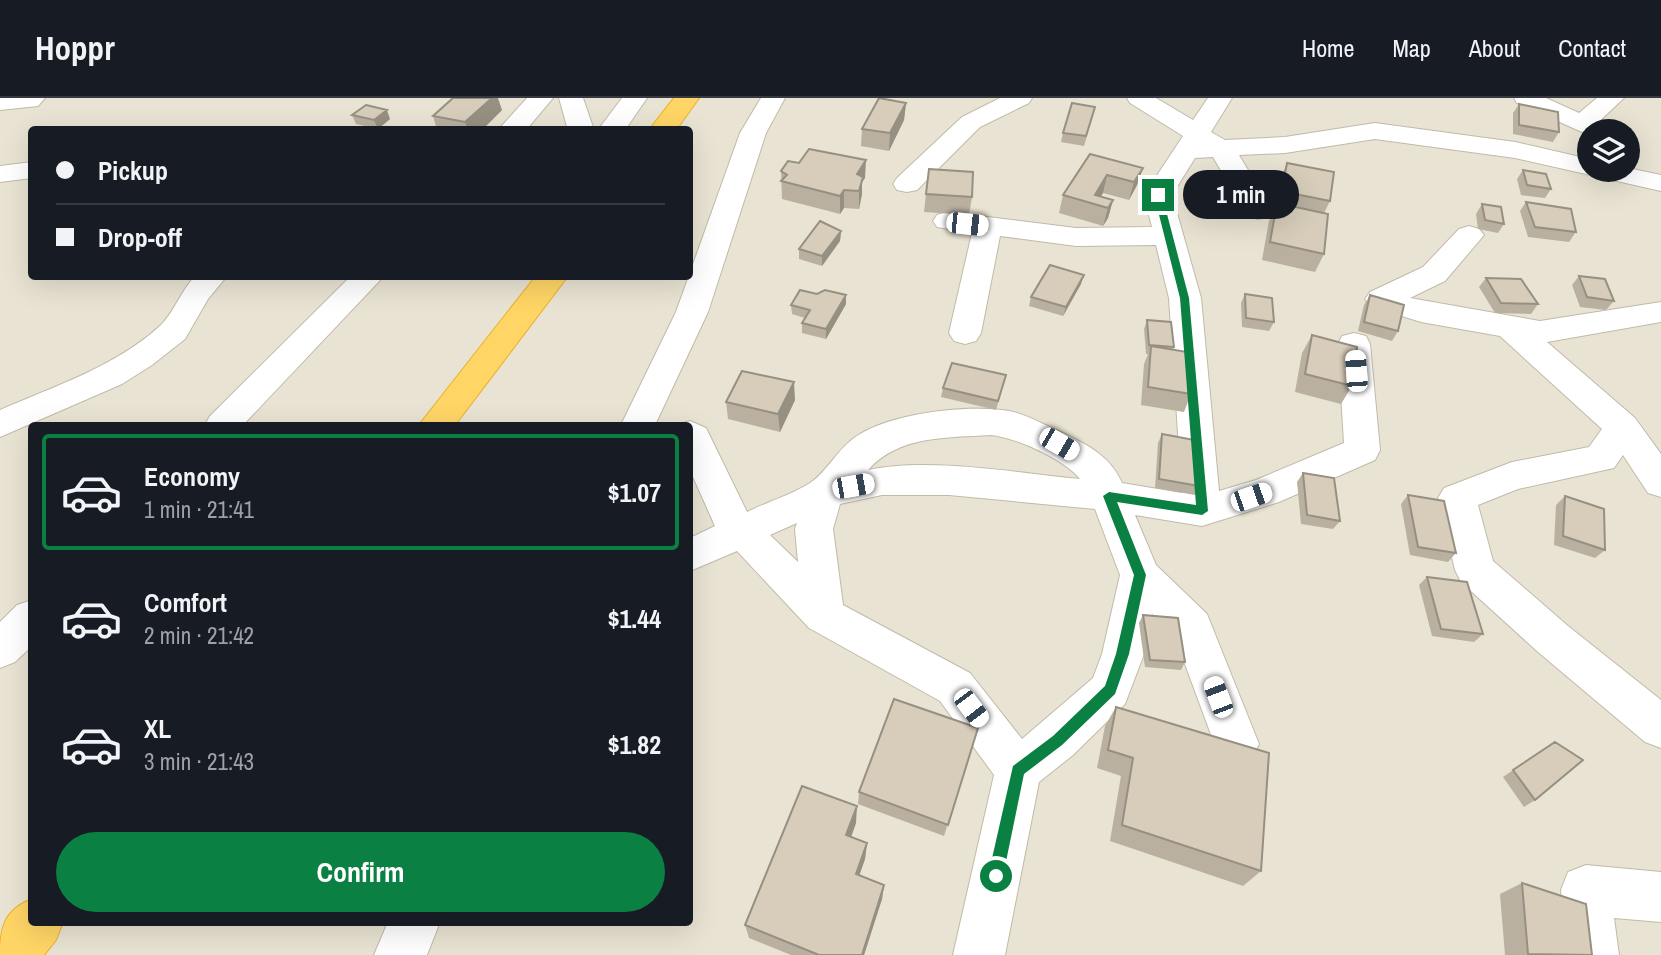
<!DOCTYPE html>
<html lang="en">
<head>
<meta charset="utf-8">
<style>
  body { margin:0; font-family:"Archivo Narrow",sans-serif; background:#242831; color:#f1f3f6; height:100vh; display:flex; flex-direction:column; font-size:26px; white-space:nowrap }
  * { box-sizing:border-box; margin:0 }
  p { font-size:23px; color:#9ea1a6 }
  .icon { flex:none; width:38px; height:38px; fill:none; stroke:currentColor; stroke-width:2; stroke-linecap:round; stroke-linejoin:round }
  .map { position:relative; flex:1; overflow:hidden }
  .drawer { position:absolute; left:28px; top:324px; width:665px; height:504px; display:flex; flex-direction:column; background:#171b24; border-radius:7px; box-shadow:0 7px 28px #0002 }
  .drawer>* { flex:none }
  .banner { position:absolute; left:28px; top:28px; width:665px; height:154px; border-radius:7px; box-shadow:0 7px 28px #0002; display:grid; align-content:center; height:154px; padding:0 28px; background:#171b24 }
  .fabs { position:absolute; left:1577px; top:21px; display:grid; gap:14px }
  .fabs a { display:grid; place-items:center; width:63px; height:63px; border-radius:50%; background:#171b24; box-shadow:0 7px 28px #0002; font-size:35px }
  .end { position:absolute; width:32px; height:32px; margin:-16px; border:9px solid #0b8043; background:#fff; box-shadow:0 0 0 4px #fff }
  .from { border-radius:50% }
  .bubble { position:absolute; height:49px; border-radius:24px; background:#171b24; box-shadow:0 7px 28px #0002; font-size:23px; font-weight:800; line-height:49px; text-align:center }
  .car { position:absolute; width:21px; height:42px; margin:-21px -10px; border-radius:9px; box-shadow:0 0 5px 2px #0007; background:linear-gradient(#fff 24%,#345 0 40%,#fff 0 76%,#345 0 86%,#fff 0) }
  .banner b { display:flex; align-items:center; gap:24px; height:66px; font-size:26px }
  .banner b+b { border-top:2px solid #363941 }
  .banner i { width:18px; height:18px; background:#f1f3f6 }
  ul { padding:12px 0 0; list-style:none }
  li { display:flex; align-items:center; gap:21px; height:116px; margin:0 14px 10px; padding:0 14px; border:4px solid transparent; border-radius:7px }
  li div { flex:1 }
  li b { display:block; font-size:26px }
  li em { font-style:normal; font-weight:800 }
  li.on { border-color:#0b8043 }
  li>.icon { width:63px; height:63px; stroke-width:1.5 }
  .button { display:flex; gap:14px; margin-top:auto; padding:14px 28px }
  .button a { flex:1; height:80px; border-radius:42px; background:#0b8043; color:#fff; font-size:28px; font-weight:800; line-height:80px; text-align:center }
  header { display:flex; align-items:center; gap:42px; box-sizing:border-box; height:98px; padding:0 35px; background:#171b24; border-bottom:2px solid #363941 }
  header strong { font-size:33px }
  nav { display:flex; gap:38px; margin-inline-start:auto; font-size:24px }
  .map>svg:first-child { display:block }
  .residential { fill:#e9e3d3; fill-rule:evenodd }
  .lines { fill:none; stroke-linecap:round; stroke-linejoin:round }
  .street-casing { stroke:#c1baa8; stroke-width:2 }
  .highway-casing { stroke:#ebaf29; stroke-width:2 }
  .street { fill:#fff; fill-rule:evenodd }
  .highway { fill:#ffd566; fill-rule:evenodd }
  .wall { fill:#b9b0a0 }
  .shaded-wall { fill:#969082 }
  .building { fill:#d7cdba; stroke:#969082; stroke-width:2 }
  .route { fill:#0b8043 }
</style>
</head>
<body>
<header>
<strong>Hoppr</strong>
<nav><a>Home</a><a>Map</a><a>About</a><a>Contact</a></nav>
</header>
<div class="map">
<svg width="1661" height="857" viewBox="0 0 1661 857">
  <rect width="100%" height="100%" fill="#f4f1e6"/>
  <!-- residential -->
  <path class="residential" d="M0 0H1661V857H0ZM32 32H690V178H32ZM1589 33H1628V72H1589ZM32 327H690V824H32Z"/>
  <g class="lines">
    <defs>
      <path id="street" d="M0 0H45L38 8 0 12Z
        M527 0H553L526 32H498Z
        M559 0H583L594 32H568Z
        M622 0H647L625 32H598Z
        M761 0H785L766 35 708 214 655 327H621L676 214 740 35Z
        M1000 0H1032L1029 5 980 29 917 92 907 94 897 92 893 86 897 80 962 19Z
        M1127 0H1156L1193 22 1208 0H1232L1211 34 1225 42 1285 39 1375 25 1515 44 1589 61V72H1628V70L1661 77V93L1515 60 1375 41 1285 55 1239 57 1272 112 1268 118 1258 121 1248 118 1213 59 1195 60 1172 97 1201 200 1219 393 1256 382 1344 345 1338 246 1342 238 1354 235 1366 238 1370 246 1380 352 1375 362 1279 404 1202 428 1135 417 1156 467 1207 516 1259 646 1252 661 1236 667 1220 661 1175 539 1152 516 1144 556 1125 606 1073 657 1039 684 1005 857H953L994 677 940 603 809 530 737 453 690 473V440L715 428 690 372V327H677L690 323 706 330 747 414C767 404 791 397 810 385 827 374 837 352 854 340 888 315 969 306 1009 313 1025 316 1039 324 1054 331 1082 344 1109 355 1122 385L1182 395 1169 200 1156 147 1076 148 1000 138 981 235 976 243 965 246 954 243 949 235 972 135 937 129 933 123 937 117 947 114 1076 130 1152 129 1144 97 1183 38 1130 5ZM990 337C1015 339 1064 361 1080 381 1016 375 930 359 868 372 899 337 947 340 990 337ZM882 397H949L1095 411 1120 477 1102 556 1093 580 1022 641 970 575 843 507 833 431 840 406ZM797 425 795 431 798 464 770 437Z
        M1514 0H1546L1579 15 1597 0H1624L1591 31 1582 34 1517 5Z
        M32 64V80L0 84V68Z
        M1469 128 1479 131 1484 137 1479 143 1445 183 1410 200 1540 223 1661 204V224L1547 244 1635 320 1661 356V399L1648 395 1623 357 1614 370 1518 391 1478 407 1493 463 1568 528 1661 602V650L1645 644 1538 554 1461 484 1455 472 1438 400 1444 390 1512 364 1589 349 1602 331 1500 238 1421 224 1370 208 1365 201 1370 194 1423 169 1459 131Z
        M195 178H227L208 201 185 241 152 267 122 286 0 339V312C55 288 117 268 161 227 174 214 181 193 195 178Z
        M351 178H384L243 327H205L210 318Z
        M32 502V548L15 564 0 570V524L17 507Z
        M1586 767 1661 774V824L1614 820 1619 857H1567L1561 792 1568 774Z
        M388 824H440L427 857H374Z"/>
      <path id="highway" d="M674 0H699L676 32H649Z
        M536 178H568L455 327H419Z
        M32 801V824H63L56 842 44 857H0C0 830 4 812 32 801Z"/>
    </defs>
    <!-- street casing -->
    <use href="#street" class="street-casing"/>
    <!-- highway casing -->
    <use href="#highway" class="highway-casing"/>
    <!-- street -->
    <use href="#street" class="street"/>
    <!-- highway -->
    <use href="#highway" class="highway"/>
  </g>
  <!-- wall -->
  <path class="wall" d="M906 5 904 22 889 53 861 48 862 31Z
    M1519 6 1559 34 1553 44 1513 36V15Z
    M502 12 482 32H437L433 18Z
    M352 17 390 21 378 31 356 26Z
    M1093 18 1084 48 1061 44 1063 35Z
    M1090 56 1143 70 1137 87 1129 102 1103 95 1100 99 1113 102 1108 120 1103 128 1059 115 1063 97Z
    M1287 65 1330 103 1324 115V156L1315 174 1262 162 1269 123 1277 105 1284 107 1285 101 1276 99 1280 82Z
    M1523 72 1551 91 1545 100 1521 97 1517 81Z
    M781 73 865 80 862 84V96L859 111 844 110 840 116 782 101Z
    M926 96 972 99 969 117 924 114Z
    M1526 104 1576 134 1569 144 1528 139 1520 113Z
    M1482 106 1504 126 1498 135 1478 131 1476 116Z
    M841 133 840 143 822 168 799 161V151Z
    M1579 178 1614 203 1606 212 1580 209 1572 187Z
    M1486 180 1538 206 1531 216 1495 215 1479 189Z
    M1081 186 1063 218 1029 208 1031 199Z
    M1245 196 1274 224 1269 233 1242 229 1241 205Z
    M846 197V206L826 241 802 235V225L805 220 792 216 791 207Z
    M1370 197 1398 233 1392 243 1358 233 1364 207Z
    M1147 222 1174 249 1173 252 1191 296 1184 314 1141 307 1144 266 1148 256H1146L1144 231Z
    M1312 237 1352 288 1341 306 1295 294 1302 255Z
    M1006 277 996 312 941 299 943 290Z
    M795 302 780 334 728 321 726 304Z
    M1162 336 1199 388 1195 397 1155 390 1158 345Z
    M1303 375 1340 423 1333 431 1301 426 1297 384Z
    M1408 397 1456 455 1448 464 1410 457 1401 406Z
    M1565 398 1605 452 1595 460 1554 447 1556 407Z
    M1427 479 1483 536 1474 544 1432 538 1419 487Z
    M1143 517 1185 564 1181 572 1145 569 1139 525Z
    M1116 609 1261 773 1243 788 1110 743 1121 678 1097 670 1105 628Z
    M978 630 944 738 858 706 859 694Z
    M1555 644 1535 702 1524 709 1503 679Z
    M856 725 851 739 867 745 865 761 859 777 884 787 882 801 864 857H791L749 840 745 827Z
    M1522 785 1592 857H1505L1500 796Z"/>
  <!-- shaded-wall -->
  <path class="shaded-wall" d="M492 0H498L502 12 482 32H468L465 24Z
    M906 5 904 22 889 53 890 35Z
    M387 12 390 21 378 31 374 22Z
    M866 62 865 80 862 84V96L859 111V93L861 87 856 94 857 76Z
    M1143 70 1137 87 1129 102 1134 84Z
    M1107 77 1103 95 1096 107 1095 97Z
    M844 92V110L840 116V98Z
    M1113 102 1108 120 1103 128 1108 110Z
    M841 133 840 143 822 168V158Z
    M1084 177 1081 186 1063 218 1066 209Z
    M846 197V206L826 241V231Z
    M794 284 795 302 780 334 778 316Z
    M857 708 856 725 846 753V737Z
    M867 745 865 761 855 790 856 776Z
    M884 787 882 801 864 857H862Z"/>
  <!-- building -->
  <path class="building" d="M453 0H492L465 24 433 18Z
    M879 0 906 5 890 35 862 31Z
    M1072 5 1095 9 1086 38 1063 35Z
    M1519 6 1558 14 1559 34 1519 27Z
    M366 7 387 12 374 22 352 17Z
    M809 51 866 62 857 76 863 79 859 93 844 92 840 98 781 83 787 77 781 73 788 63 799 65Z
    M1090 56 1143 70 1134 84 1107 77 1095 97 1113 102 1108 110 1063 97Z
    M1287 65 1334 74 1330 103 1290 95 1293 83 1284 81Z
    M929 71 973 74 972 99 926 96Z
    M1523 72 1546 76 1551 91 1527 87Z
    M1526 104 1571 111 1576 134 1535 129Z
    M1277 105 1328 116 1324 156 1270 144Z
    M1482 106 1501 109 1504 126 1485 122Z
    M820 123 841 133 822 158 799 151Z
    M1050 167 1084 177 1066 209 1031 199Z
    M1579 178 1605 181 1614 203 1587 199Z
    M1486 180 1521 181 1538 206 1501 205Z
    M800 192 817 196 825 192 846 197 826 231 802 225 810 212 791 207Z
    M1245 196 1272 200 1274 224 1246 220Z
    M1370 197 1404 207 1398 233 1364 224Z
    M1147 222 1171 224 1174 249 1149 247Z
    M1312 237 1357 249 1352 288 1305 276Z
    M1151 248 1193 255 1191 296 1148 289Z
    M952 265 1006 277 998 303 943 290Z
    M742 273 794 284 778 316 726 304Z
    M1162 336 1200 343 1199 388 1159 381Z
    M1303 375 1334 380 1340 423 1307 417Z
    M1408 397 1444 403 1456 455 1418 449Z
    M1565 398 1604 411 1605 452 1563 438Z
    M1427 479 1467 484 1483 536 1441 531Z
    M1143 517 1178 520 1185 564 1150 562Z
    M894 601 978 630 948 727 859 694Z
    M1116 609 1269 655 1261 773 1122 727 1133 660 1108 652Z
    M1555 644 1583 662 1535 702 1513 672Z
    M802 688 857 708 846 737 867 745 856 776 884 787 862 857H819L745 827Z
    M1522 785 1586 806 1592 857 1528 856Z"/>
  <!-- route -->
  <path class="route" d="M1158 94 1162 97 1189 200 1208 413 1202 417 1117 404 1146 477 1129 556 1115 596 1062 647 1024 676 1003 778 1001 783 996 785 990 783 988 778 1013 668 1053 638 1105 588 1116 556 1134 477 1103 398 1109 394 1196 407 1180 200 1154 97Z"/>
</svg>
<div class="fabs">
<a><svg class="icon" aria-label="layers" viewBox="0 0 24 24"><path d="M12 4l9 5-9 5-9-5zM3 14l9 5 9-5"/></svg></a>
</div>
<i class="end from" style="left:996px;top:778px"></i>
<i class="end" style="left:1158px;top:97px"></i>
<div class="bubble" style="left:1183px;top:72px;width:116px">1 min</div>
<i class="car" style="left:967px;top:126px;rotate:96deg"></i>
<i class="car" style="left:1356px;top:273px;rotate:356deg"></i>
<i class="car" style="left:1059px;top:346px;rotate:120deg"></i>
<i class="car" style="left:853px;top:388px;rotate:80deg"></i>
<i class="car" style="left:1251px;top:399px;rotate:71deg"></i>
<i class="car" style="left:1218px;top:599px;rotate:339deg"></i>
<i class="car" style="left:971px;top:610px;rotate:143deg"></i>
<div class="banner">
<b><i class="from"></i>Pickup</b>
<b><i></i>Drop-off</b>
</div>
<section class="drawer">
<ul>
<li class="on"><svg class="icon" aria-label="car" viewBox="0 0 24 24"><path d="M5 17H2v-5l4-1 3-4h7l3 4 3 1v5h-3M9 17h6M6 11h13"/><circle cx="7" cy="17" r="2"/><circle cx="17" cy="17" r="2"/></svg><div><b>Economy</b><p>1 min · 21:41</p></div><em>$1.07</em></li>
<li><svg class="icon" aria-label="car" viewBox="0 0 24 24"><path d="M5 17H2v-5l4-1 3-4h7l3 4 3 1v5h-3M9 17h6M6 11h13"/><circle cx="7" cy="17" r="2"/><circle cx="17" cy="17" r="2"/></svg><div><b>Comfort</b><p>2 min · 21:42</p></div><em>$1.44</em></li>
<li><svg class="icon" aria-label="car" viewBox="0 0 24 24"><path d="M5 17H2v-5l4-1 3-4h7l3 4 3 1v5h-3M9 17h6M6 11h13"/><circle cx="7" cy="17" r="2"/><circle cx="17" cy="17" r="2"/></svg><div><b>XL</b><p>3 min · 21:43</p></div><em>$1.82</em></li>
</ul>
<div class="button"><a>Confirm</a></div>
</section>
</div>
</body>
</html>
